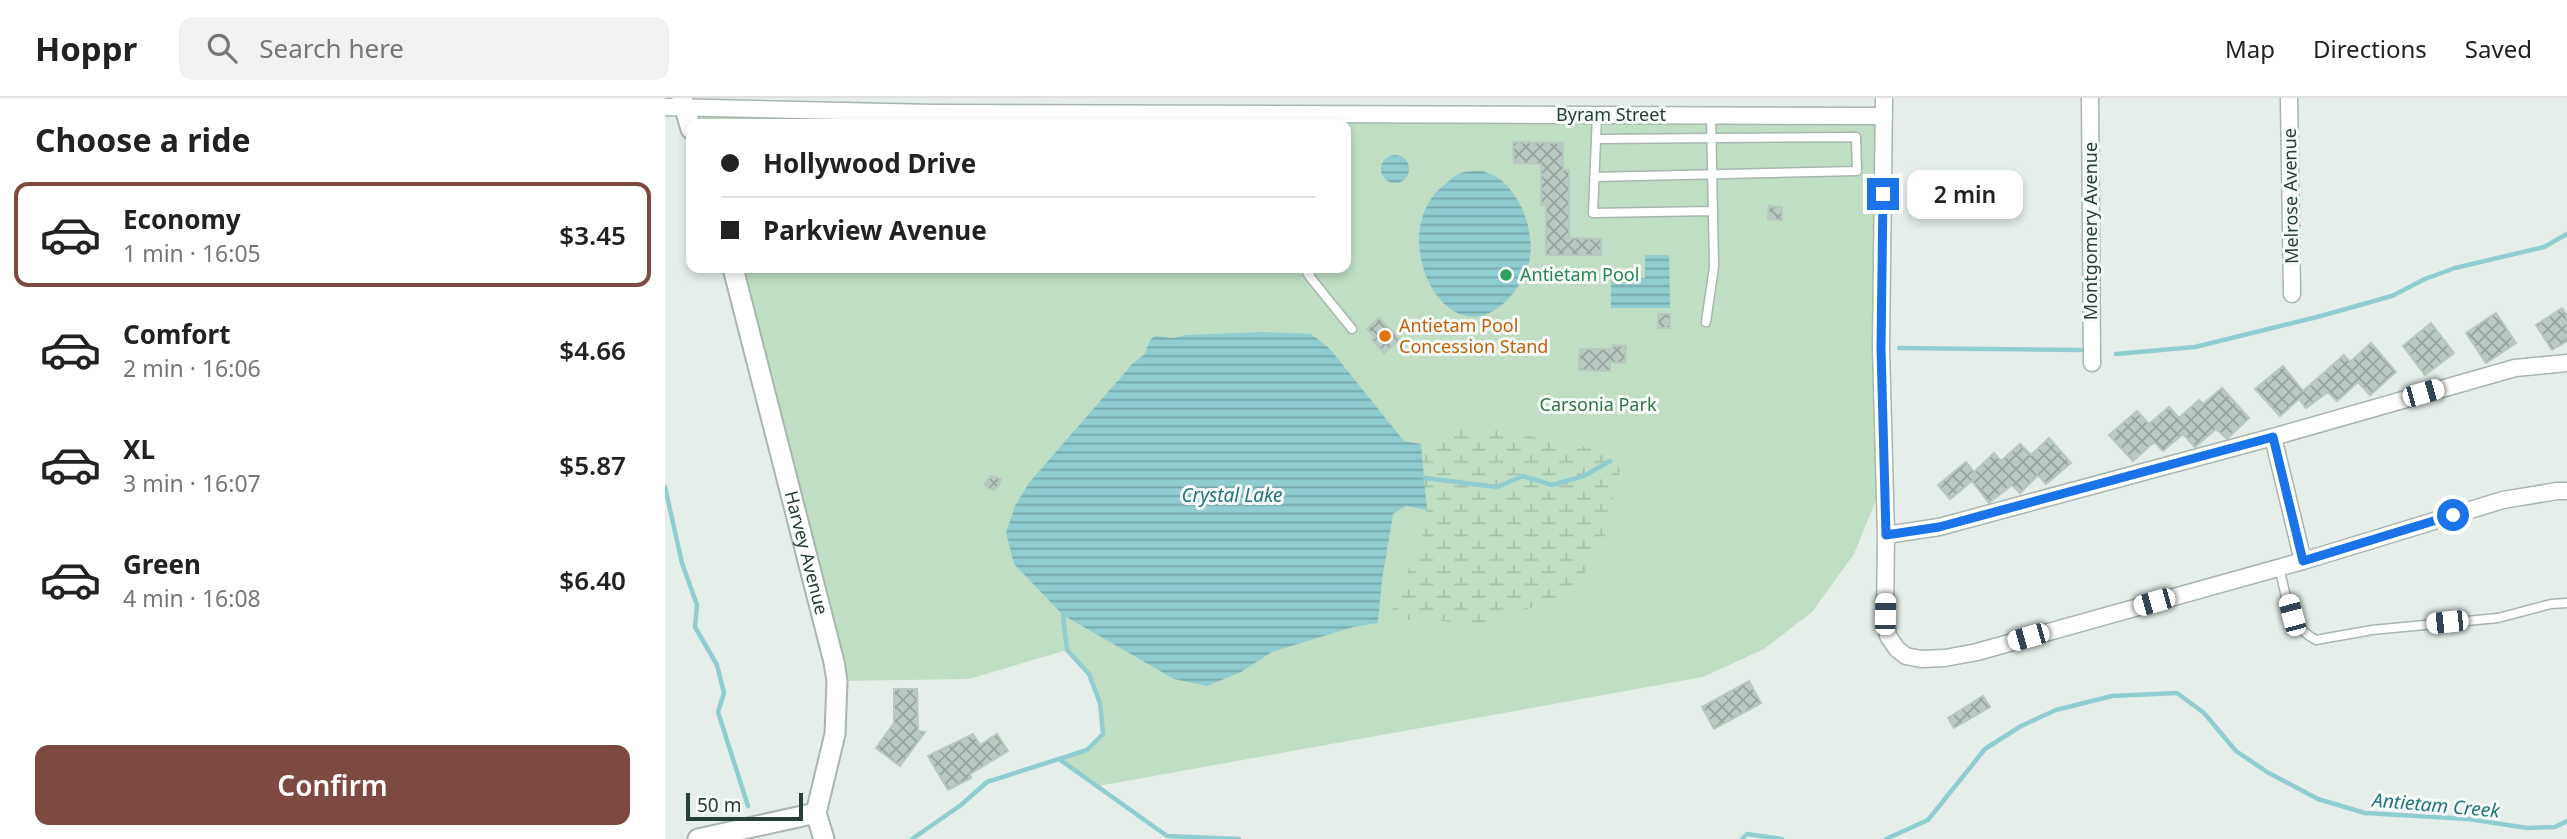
<!DOCTYPE html>
<html lang="en">
<head>
<meta charset="utf-8">
<style>
  body { margin:0; font-family:"Noto Sans",sans-serif; background:#f2f2f2; color:#222; height:100vh; display:flex; flex-direction:column; font-size:26px; white-space:nowrap }
  * { box-sizing:border-box; margin:0 }
  p { font-size:23px; color:#767676 }
  .icon { flex:none; width:38px; height:38px; fill:none; stroke:currentColor; stroke-width:2; stroke-linecap:round; stroke-linejoin:round }
  .map { position:relative; flex:1; overflow:hidden }
  .details { display:flex; flex-direction:column; background:#fff; width:665px }
  .details>* { flex:none }
  .guide { position:absolute; left:21px; top:21px; width:665px; height:154px; border-radius:14px; box-shadow:0 4px 10px #0003; display:grid; align-content:center; height:154px; padding:0 35px; background:#fff }
  .scale { position:absolute; left:21px; bottom:18px; width:117px; box-sizing:border-box; padding-left:7px; border:4px solid #253f35; border-top:0; font-size:19px; line-height:24px; white-space:nowrap; color:#253f35; -webkit-text-stroke:5px #f6faf8; paint-order:stroke }
  .end { position:absolute; width:32px; height:32px; margin:-16px; border:9px solid #1a73e8; background:#fff; box-shadow:0 0 0 4px #fff }
  .from { border-radius:50% }
  .bubble { position:absolute; height:49px; border-radius:14px; background:#fff; box-shadow:0 4px 10px #0003; font-size:23px; font-weight:600; line-height:49px; text-align:center }
  .car { position:absolute; width:21px; height:42px; margin:-21px -10px; border-radius:9px; box-shadow:0 0 5px 2px #0007; background:linear-gradient(#fff 24%,#345 0 40%,#fff 0 76%,#345 0 86%,#fff 0) }
  .guide b { display:flex; align-items:center; gap:24px; height:66px; font-size:26px }
  .guide b+b { border-top:2px solid #e0e0e0 }
  .guide i { width:18px; height:18px; background:#222 }
  ul { padding:0; list-style:none }
  li { display:flex; align-items:center; gap:21px; height:105px; margin:0 14px 10px; padding:0 21px; border:4px solid transparent; border-radius:14px }
  li div { flex:1 }
  li b { display:block; font-size:26px }
  li em { font-style:normal; font-weight:600 }
  li.on { border-color:#7d4940 }
  li>.icon { width:63px; height:63px; stroke-width:1.5 }
  h2 { padding:0 35px; font-size:32px; line-height:84px }
  .action { display:flex; gap:14px; margin-top:auto; padding:14px 35px }
  .action a { flex:1; height:80px; border-radius:14px; background:#7d4940; color:#fff; font-size:28px; font-weight:600; line-height:80px; text-align:center }
  header { display:flex; align-items:center; gap:42px; box-sizing:border-box; height:98px; padding:0 35px; background:#fff; border-bottom:2px solid #e0e0e0 }
  header strong { font-size:33px }
  nav { display:flex; gap:38px; margin-inline-start:auto; font-size:24px }
  .search { width:490px; height:63px; background:#f2f2f2; display:flex; align-items:center; gap:18px; box-sizing:border-box; padding:0 24px; border-radius:14px; color:#767676; font-size:26px }
  main { display:flex; flex:1; min-height:0 }
  .map>svg:first-child { display:block }
  .green { fill:#bfdec4 }
  .wetland { fill:url(#wetland-marsh) }
  .water { fill:url(#water-rules) }
  .lines { fill:none; stroke-linecap:round; stroke-linejoin:round }
  .stream { stroke:#90cdd0; stroke-width:4.5 }
  .building { fill:url(#building-cross-hatch); stroke:#b8c7bf; stroke-width:2 }
  .service-casing { stroke:#a8b6af; stroke-width:11 }
  .minor-casing { stroke:#a8b6af; stroke-width:19 }
  .tertiary-casing { stroke:#a8b6af; stroke-width:23 }
  .service { stroke:#fff; stroke-width:8 }
  .minor { stroke:#fff; stroke-width:16 }
  .tertiary { stroke:#fff; stroke-width:19 }
  .route { stroke:#1a73e8; stroke-width:9 }
  .leisure-dot { fill:#2e9e5b; stroke:#f6faf8; stroke-width:2.5 }
  .food-dot { fill:#e8710a; stroke:#f6faf8; stroke-width:2.5 }
  .labels { text-anchor:middle; stroke-width:6; stroke-linejoin:round; paint-order:stroke }
  .street-label { font-size:18px; fill:#253f35; stroke:#f6faf8 }
  .leisure-label { font-size:18px; fill:#27864d; stroke:#f6faf8; text-anchor:start }
  .food-label { font-size:18px; fill:#c56008; stroke:#f6faf8; text-anchor:start }
  .park-label { font-size:18px; fill:#307544; stroke:#f6faf8 }
  .water-label { font-size:19px; font-style:italic; fill:#20747a; stroke:#f6faf8 }
</style>
</head>
<body>
<header>
<strong>Hoppr</strong>
<div class="search"><svg class="icon" aria-label="search" viewBox="0 0 24 24"><circle cx="10" cy="10" r="6"/><path d="M15 15l6 6"/></svg>Search here</div>
<nav><a>Map</a><a>Directions</a><a>Saved</a></nav>
</header>
<main>
<section class="details">
<h2>Choose a ride</h2>
<ul>
<li class="on"><svg class="icon" aria-label="car" viewBox="0 0 24 24"><path d="M5 17H2v-5l4-1 3-4h7l3 4 3 1v5h-3M9 17h6M6 11h13"/><circle cx="7" cy="17" r="2"/><circle cx="17" cy="17" r="2"/></svg><div><b>Economy</b><p>1 min · 16:05</p></div><em>$3.45</em></li>
<li><svg class="icon" aria-label="car" viewBox="0 0 24 24"><path d="M5 17H2v-5l4-1 3-4h7l3 4 3 1v5h-3M9 17h6M6 11h13"/><circle cx="7" cy="17" r="2"/><circle cx="17" cy="17" r="2"/></svg><div><b>Comfort</b><p>2 min · 16:06</p></div><em>$4.66</em></li>
<li><svg class="icon" aria-label="car" viewBox="0 0 24 24"><path d="M5 17H2v-5l4-1 3-4h7l3 4 3 1v5h-3M9 17h6M6 11h13"/><circle cx="7" cy="17" r="2"/><circle cx="17" cy="17" r="2"/></svg><div><b>XL</b><p>3 min · 16:07</p></div><em>$5.87</em></li>
<li><svg class="icon" aria-label="car" viewBox="0 0 24 24"><path d="M5 17H2v-5l4-1 3-4h7l3 4 3 1v5h-3M9 17h6M6 11h13"/><circle cx="7" cy="17" r="2"/><circle cx="17" cy="17" r="2"/></svg><div><b>Green</b><p>4 min · 16:08</p></div><em>$6.40</em></li>
</ul>
<div class="action"><a>Confirm</a></div>
</section>
<div class="map">
<svg width="1902" height="741" viewBox="0 0 1902 741">
  <defs>
    <pattern id="wetland-marsh" width="20" height="14" patternUnits="userSpaceOnUse" patternTransform="scale(1.75)"><rect width="20" height="14" fill="#bfdec4"/><path d="M1 5h8M5 5V1M11 12h8M15 12V8" fill="none" stroke="#a4c0a9"/></pattern>
    <pattern id="water-rules" width="6" height="5" patternUnits="userSpaceOnUse" patternTransform="scale(1.75)"><rect width="6" height="5" fill="#90cdd0"/><path d="M0 2.5h6" fill="none" stroke="#75a8aa"/></pattern>
    <pattern id="building-cross-hatch" width="8" height="8" patternUnits="userSpaceOnUse" patternTransform="scale(1.75)"><rect width="8" height="8" fill="#bac9c2"/><path d="M0 0l8 8M0 8l8-8" fill="none" stroke="#97a59e"/></pattern>
  </defs>
  <rect width="100%" height="100%" fill="#e5eee9"/>
  <!-- green -->
  <path class="green" d="M19 8 1219 18 1220 352 1211 402 1189 456 1147 514 1099 551 1038 579 433 688 394 661 422 652 438 636 435 605 424 576 402 552 304 581 172 583 68 170H681V26H26Z"/>
  <!-- wetland -->
  <path class="wetland" d="M795 329 847 333 879 342 928 350 940 355 955 371 938 446 926 468 898 497 820 528 761 521 723 523 762 426 756 346 783 331Z"/>
  <!-- water -->
  <path class="water" d="M716 71a14 14 0 1 1 28 0a14 14 0 1 1-28 0Z
    M817 73C823 75 831 78 836 82 863 105 876 154 856 184 792 285 713 139 779 87 784 83 790 77 796 75 802 73 811 73 817 73Z
    M980 157H1004L1005 210H946V180H980Z
    M598 234 646 236 665 251 739 343 756 346 762 412 741 408 728 416 717 482 713 525 688 529 607 554 576 574 542 588 509 581 398 517 349 466 341 435 350 408 364 385 469 264 480 256 485 242 490 238 509 240 521 237Z"/>
  <g class="lines">
    <!-- stream -->
    <path class="stream" d="M1234 250 1418 252
      M1451 256 1530 249 1652 219 1727 198 1760 181 1790 170 1879 149 1902 136
      M760 380 832 389 858 378 887 387 919 378 945 363
      M0 389 17 465 32 507 30 529 52 567 59 595 53 614 83 708
      M394 661 502 738 574 741
      M247 741 296 707 322 684 422 652 438 636 435 605 424 576 402 552 398 517
      M1077 741 1082 736 1117 741
      M1221 741 1263 722 1320 651 1356 628 1391 612 1447 598 1512 595 1539 615 1571 653 1602 674 1653 701 1700 715 1804 721 1862 730 1890 729 1902 723"/>
  </g>
  <!-- building -->
  <path class="building" d="M848 44 898 45V72H904V140L936 141V157H881V107H876V66L849 65Z
    M1104 108 1117 109V122L1103 121Z
    M1897 210 1902 217V243L1887 252 1871 227Z
    M1831 215 1851 245 1821 265 1801 235Z
    M993 216H1005V230H993Z
    M714 220 735 241 719 255 707 242 709 239 702 231Z
    M1766 225 1789 255 1760 277 1738 248Z
    M1706 245 1731 274 1705 297 1693 284 1672 303 1663 294 1641 310 1634 301 1615 318 1590 291 1618 268 1638 293 1679 257 1685 264Z
    M948 247 961 248 960 265 945 264V273L914 272 915 251H947Z
    M1557 290 1584 320 1562 341 1551 331 1530 349 1518 336 1498 353 1489 344 1468 363 1444 337 1472 313 1484 326 1504 309 1514 320 1534 302 1538 306Z
    M1384 340 1406 365 1381 386 1373 377 1355 395 1347 387 1324 405 1307 383 1285 401 1273 387 1301 364 1309 374 1329 355 1336 363 1355 346 1366 357Z
    M326 378 336 381 332 390 328 392 323 390 320 386Z
    M1084 583 1096 605 1049 631 1037 609Z
    M229 591H252L253 633 260 634 235 668 211 650 229 625Z
    M1318 598 1325 609 1289 630 1283 620Z
    M308 636 315 647 332 636 343 653 305 676 306 680 283 692 263 658Z"/>
  <g class="lines">
    <defs>
      <path id="service" d="M932 17 928 115 1048 113
        M929 79 1192 73 1191 39 931 41
        M639 170 645 179V170
        M645 179 687 231
        M1041 224 1049 169 1046 17
        M1614 469C1622 499 1622 527 1651 542L1707 532 1833 520 1886 506 1902 505"/>
      <path id="minor" d="M1219 0 1216 250 1221 437 1220 516 1223 538 1232 551 1241 558 1256 561 1280 560 1312 554 1638 463 1838 402 1892 393H1902
        M1425 0 1427 265
        M1624 0 1627 196
        M0 9 268 15 1219 18
        M1608 339 1638 463
        M1221 437 1274 429 1608 339 1850 270 1902 265"/>
      <g id="tertiary">
        <path d="M17 0 26 31"/>
        <path id="s1" d="M68 170 169 564 172 583 170 636 151 715 159 741"/>
        <path d="M33 741 151 715"/>
      </g>
    </defs>
    <!-- service casing -->
    <use href="#service" class="service-casing"/>
    <!-- minor casing -->
    <use href="#minor" class="minor-casing"/>
    <!-- tertiary casing -->
    <use href="#tertiary" class="tertiary-casing"/>
    <!-- service -->
    <use href="#service" class="service"/>
    <!-- minor -->
    <use href="#minor" class="minor"/>
    <!-- tertiary -->
    <use href="#tertiary" class="tertiary"/>
  </g>
  <g class="lines">
    <!-- route -->
    <path class="route" d="M1218 96 1216 250 1221 437 1274 429 1608 339 1638 463 1788 417"/>
  </g>
  <!-- markers -->
  <circle class="leisure-dot" cx="841" cy="177" r="7"/>
  <circle class="food-dot" cx="720" cy="238" r="7"/>
  <g class="labels">
    <!-- street labels -->
    <g class="street-label">
      <text x="946" y="23">Byram Street</text>
      <text transform="translate(1626 98) rotate(-91)" y="6">Melrose Avenue</text>
      <text transform="translate(1426 133) rotate(-90)" y="6">Montgomery Avenue</text>
      <text dy="6" stroke="none"><textPath href="#s1" startOffset="294">Harvey Avenue</textPath></text>
    </g>
    <!-- leisure labels -->
    <g class="leisure-label">
      <text x="855" y="183">Antietam Pool</text>
    </g>
    <!-- food labels -->
    <g class="food-label">
      <text x="734" y="234">Antietam Pool<tspan x="734" dy="21">Concession Stand</tspan></text>
    </g>
    <!-- park labels -->
    <g class="park-label">
      <text x="933" y="313">Carsonia Park</text>
    </g>
    <!-- water labels -->
    <g class="water-label">
      <text x="567" y="404">Crystal Lake</text>
      <text transform="translate(1771 707) rotate(5)" y="7">Antietam Creek</text>
    </g>
  </g>
</svg>
<div class="scale">50 m</div>
<i class="end from" style="left:1788px;top:417px"></i>
<i class="end" style="left:1218px;top:96px"></i>
<div class="bubble" style="left:1242px;top:72px;width:116px">2 min</div>
<i class="car" style="left:1758px;top:295px;rotate:74deg"></i>
<i class="car" style="left:1489px;top:504px;rotate:254deg"></i>
<i class="car" style="left:1220px;top:516px;rotate:1deg"></i>
<i class="car" style="left:1627px;top:517px;rotate:345deg"></i>
<i class="car" style="left:1782px;top:524px;rotate:264deg"></i>
<i class="car" style="left:1363px;top:539px;rotate:254deg"></i>
<div class="guide">
<b><i class="from"></i>Hollywood Drive</b>
<b><i></i>Parkview Avenue</b>
</div>
</div>
</main>
</body>
</html>
